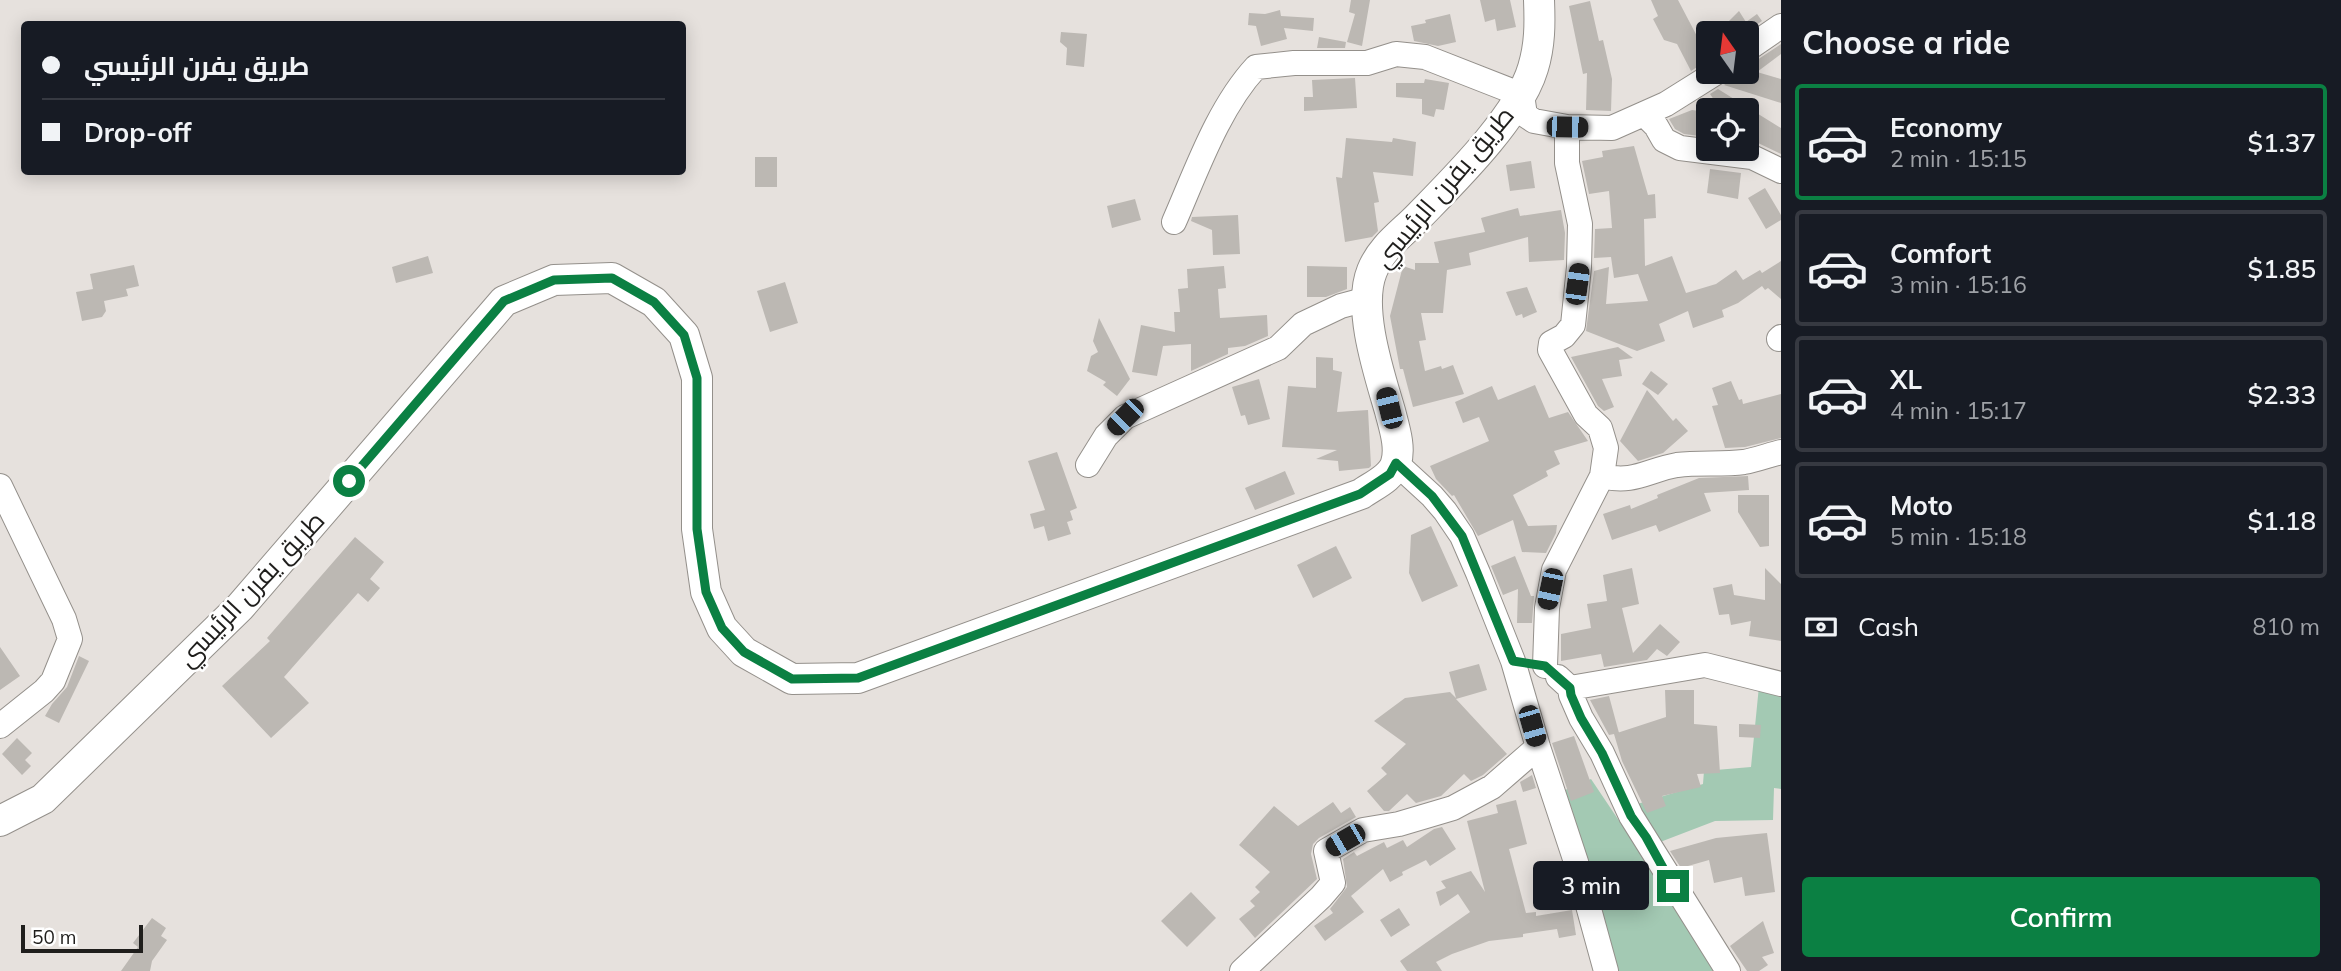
<!DOCTYPE html>
<html lang="en">
<head>
<meta charset="utf-8">
<style>
  body { margin:0; font-family:Mulish,Cairo,sans-serif; background:#242831; color:#f1f3f6; height:100vh; display:flex; flex-direction:column; font-size:26px; white-space:nowrap }
  * { box-sizing:border-box; margin:0 }
  p { font-size:23px; color:#9ea1a6 }
  .icon { flex:none; width:38px; height:38px; fill:none; stroke:currentColor; stroke-width:2; stroke-linecap:round; stroke-linejoin:round }
  .map { position:relative; flex:1; overflow:hidden }
  .side { display:flex; flex-direction:column; background:#171b24; width:560px }
  .side>* { flex:none }
  .hud { position:absolute; left:21px; top:21px; width:665px; height:154px; border-radius:7px; box-shadow:0 4px 18px #0003; display:grid; align-content:center; height:154px; padding:0 21px; background:#171b24 }
  .needle { width:46px; rotate:346deg }
  .controls { position:absolute; left:1696px; top:21px; display:grid; gap:14px }
  .controls a { display:grid; place-items:center; width:63px; height:63px; border-radius:7px; background:#171b24; box-shadow:0 4px 18px #0003; font-size:35px }
  .scale { position:absolute; left:21px; bottom:18px; width:122px; box-sizing:border-box; padding-left:7px; border:4px solid #1f1e1c; border-top:0; font-size:19px; line-height:24px; white-space:nowrap; color:#1f1e1c; -webkit-text-stroke:5px #fff; paint-order:stroke }
  .end { position:absolute; width:32px; height:32px; margin:-16px; border:9px solid #0b8043; background:#fff; box-shadow:0 0 0 4px #fff }
  .from { border-radius:50% }
  .bubble { position:absolute; height:49px; border-radius:7px; background:#171b24; box-shadow:0 4px 18px #0003; font-size:23px; font-weight:600; line-height:49px; text-align:center }
  .car { position:absolute; width:21px; height:42px; margin:-21px -10px; border-radius:9px; box-shadow:0 0 5px 2px #0007; background:linear-gradient(#222 24%,#8ab4d8 0 40%,#222 0 76%,#8ab4d8 0 86%,#222 0) }
  .hud b { display:flex; align-items:center; gap:24px; height:66px; font-size:26px }
  .hud b+b { border-top:2px solid #363941 }
  .hud i { width:18px; height:18px; background:#f1f3f6 }
  ul { padding:0; list-style:none }
  li { display:flex; align-items:center; gap:21px; height:116px; margin:0 14px 10px; padding:0 7px; border:4px solid #363941; border-radius:7px }
  li div { flex:1 }
  li b { display:block; font-size:26px }
  li em { font-style:normal; font-weight:600 }
  li.selected { border-color:#0b8043 }
  li>.icon { width:63px; height:63px; stroke-width:1.5 }
  h2 { padding:0 21px; font-size:32px; line-height:84px }
  .pay { display:flex; align-items:center; gap:18px; height:77px; padding:0 21px; font-size:26px }
  .pay p { margin-inline-start:auto }
  .cta { display:flex; gap:14px; margin-top:auto; padding:14px 21px }
  .cta a { flex:1; height:80px; border-radius:7px; background:#0b8043; color:#fff; font-size:28px; font-weight:600; line-height:80px; text-align:center }
  main { display:flex; flex:1; min-height:0 }
  .map>svg:first-child { display:block }
  .green { fill:#a3c9b3 }
  .building { fill:#bcb8b3 }
  .lines { fill:none; stroke-linecap:round; stroke-linejoin:round }
  .minor-casing { stroke:#94908b; stroke-width:26 }
  .major-casing { stroke:#94908b; stroke-width:32 }
  .minor { stroke:#fff; stroke-width:24 }
  .major { stroke:#fff; stroke-width:30 }
  .route { stroke:#0b8043; stroke-width:9 }
  .labels { text-anchor:middle; stroke-width:5; stroke-linejoin:round; paint-order:stroke }
  .street-label { font-size:26px; fill:#1f1e1c; stroke:#fff }
</style>
</head>
<body>
<main>
<div class="map">
<svg width="1781" height="971" viewBox="0 0 1781 971">
  <rect width="100%" height="100%" fill="#e6e1dd"/>
  <!-- green -->
  <path class="green" d="M1759 686 1781 688V789L1774 788 1773 820 1715 821 1655 844 1634 805 1703 784 1704 771 1751 767Z
    M1591 779 1720 971H1613L1558 793Z"/>
  <!-- building -->
  <path class="building" d="M1351 0H1370L1362 46 1347 42 1355 14 1349 12Z
    M1480 0H1510L1516 27 1497 31 1495 19 1485 22Z
    M1651 0H1678L1699 40 1708 35V60L1691 71 1677 44 1664 40 1653 19 1658 16Z
    M1590 1 1599 41 1603 40 1612 79 1611 111 1586 110 1587 73 1583 74 1569 6Z
    M1280 10 1281 16 1314 18 1313 31 1284 28 1287 39 1261 46 1256 26 1248 25 1249 13 1265 14Z
    M1739 11 1746 22 1757 14 1762 21 1744 33H1717Z
    M1450 14 1456 42 1438 46 1414 41 1411 26 1426 23 1425 20Z
    M1061 32 1087 34 1084 67 1066 65 1067 48 1060 42Z
    M1319 37 1346 42 1345 48H1317Z
    M1781 44V54L1757 72 1781 79V103L1724 85 1730 80 1731 74 1746 72V65L1754 62Z
    M1355 78 1357 108 1304 111V97H1313L1312 80Z
    M1425 79 1449 83 1444 110 1436 109 1434 117 1422 114V99L1396 97V83H1424Z
    M1718 89 1781 128V154L1758 143 1746 141V110H1721L1710 94Z
    M1692 110 1708 112V137L1684 134 1675 129 1669 119Z
    M1346 138 1392 142 1393 138 1416 142 1413 176 1373 172 1379 202 1374 203 1378 231 1372 237 1345 242 1336 177 1342 178Z
    M1634 146 1648 195 1655 194 1656 218 1644 219 1645 266 1672 256 1686 293 1716 284 1736 270 1743 280 1760 270 1762 273 1781 261V299L1768 288 1765 290 1762 286 1738 303 1722 310 1724 317 1693 328 1688 311 1659 324 1665 341 1637 351 1586 331 1594 271 1609 267 1606 304 1648 301 1638 274 1614 278 1611 257 1594 258 1595 229 1612 228 1609 191 1589 194 1582 161 1603 157 1602 151Z
    M755 157H777V187H755Z
    M1531 161 1535 188 1510 191 1506 165Z
    M1710 169 1741 173 1738 199 1707 193Z
    M1765 188 1781 215V220L1766 229 1748 198Z
    M1135 199 1141 220 1112 228 1107 206Z
    M1518 208 1520 216 1561 210 1565 233 1564 260 1529 262 1528 237 1469 253 1471 265 1447 270 1443 313H1421L1426 340 1419 341 1425 371 1441 366 1442 369 1453 365 1464 394 1413 407 1403 369H1400L1390 316 1403 266 1415 270V263H1439L1434 242 1485 232 1481 218Z
    M1238 215 1240 254 1213 255 1212 230 1191 221 1192 217Z
    M428 256 433 273 396 283 392 267Z
    M134 265 139 286 126 289 128 296 104 301 106 311 102 317 82 321 76 292 93 289 90 274Z
    M1224 266 1226 288 1218 289 1220 318 1267 315 1268 336 1245 346 1228 348V354L1191 371V344L1163 346 1157 376 1132 372 1141 325 1175 332 1174 312H1180L1178 289 1188 288 1187 269Z
    M1307 266 1347 267V289L1326 297H1307Z
    M785 282 798 323 770 332 757 291Z
    M1527 287 1537 312 1523 318 1522 314 1516 316 1506 292Z
    M1099 318 1130 379 1117 396 1103 385 1106 382 1087 371 1091 356 1098 352 1093 341Z
    M1618 347 1633 358 1619 360 1622 376 1602 379 1614 407 1604 411 1598 406 1571 357Z
    M1316 357 1333 358V370L1342 372 1337 412 1368 410 1371 466 1369 468 1339 471 1338 461 1316 459 1337 450 1282 447 1288 386 1316 388Z
    M1651 371 1668 384 1658 395 1642 384Z
    M1259 379 1270 419 1248 425 1245 415 1241 416 1232 387Z
    M1731 381 1739 400 1742 399 1743 404 1781 394V438L1745 447 1725 448 1712 406 1718 405 1712 388Z
    M1535 385 1549 418 1568 412 1588 441 1554 451 1560 464 1546 471 1548 476 1513 495 1528 526 1557 525 1556 533 1546 553 1522 552 1513 520 1478 536 1454 495 1452 496 1436 479 1430 466 1489 441 1479 417 1463 423 1455 402 1492 386 1498 400Z
    M1647 390 1673 421 1676 418 1688 431 1663 453 1638 461 1620 441Z
    M1057 452 1077 508 1070 511 1073 520 1067 522 1071 534 1048 541 1044 526 1034 529 1030 514 1045 510 1028 461Z
    M1285 471 1295 494 1255 510 1245 488Z
    M1748 476 1749 490 1704 493 1711 511 1659 532 1656 525 1612 540 1603 514 1630 505 1631 509 1658 498 1657 495 1699 478Z
    M1738 495H1769V546L1760 547 1738 512Z
    M1431 526 1458 586 1422 602 1409 573 1411 535Z
    M355 537 384 562 370 579 380 588 368 602 358 593 284 677 309 703 271 738 222 686 270 641 267 638Z
    M1336 546 1352 578 1313 598 1297 565Z
    M1515 556 1531 596H1534L1532 623H1517L1518 589 1503 595 1491 566Z
    M1632 568 1639 604 1622 608 1633 653 1660 624 1680 642 1667 656 1657 649 1647 660 1604 667 1601 654 1561 661V634L1591 628 1587 604 1607 601 1603 575Z
    M1765 568 1781 584V641L1749 636 1751 621 1731 625 1729 614 1719 615 1713 588 1732 584 1734 595 1765 600Z
    M0 647 20 676 0 690Z
    M79 656 89 661 59 723 45 716 52 704 67 687Z
    M1479 664 1487 690 1456 699 1507 754 1483 775 1471 781 1464 774 1441 796 1416 803 1407 794 1389 811H1384L1367 791 1387 774 1381 768 1406 744 1374 721 1405 698 1450 692 1456 698 1449 672Z
    M1665 690H1694V724L1717 726 1720 773 1697 774 1701 787 1662 796 1666 806 1647 813 1622 761 1614 734 1666 717Z
    M1609 696 1619 733 1609 735 1590 700Z
    M1739 724 1761 725 1760 738 1739 737Z
    M1574 736 1594 792 1571 801 1552 743Z
    M17 738 32 753 25 760 31 766 22 775 2 754Z
    M1532 775 1536 788 1523 792 1520 782Z
    M1516 800 1527 844 1509 849 1526 913 1536 912V916L1572 910 1576 935 1559 938 1557 929 1523 934V937L1489 941 1452 954 1436 962 1442 971H1407L1400 961 1470 912 1458 894 1440 906 1436 892 1446 888 1441 881 1471 871 1485 892 1467 821 1498 813 1496 805Z
    M1333 802 1341 813 1350 807 1356 817 1319 838 1313 844 1311 854 1317 879 1255 938 1239 919 1255 906 1250 901 1260 892 1255 887 1270 872 1239 845 1274 806 1298 826Z
    M1442 827 1456 849 1430 866 1426 860 1402 872 1403 875 1390 882 1383 869 1351 896 1364 912 1325 941 1314 926 1333 913 1330 909 1347 887 1343 859 1354 852 1357 856 1384 842 1387 848 1403 840 1407 847 1434 829Z
    M1767 833 1775 892 1745 896 1742 877 1714 883 1709 860 1681 868 1670 851 1716 838Z
    M1191 892 1216 918 1187 947 1161 921Z
    M1399 908 1410 925 1391 937 1380 920Z
    M152 918 166 928 161 936 167 940 152 961 150 971H121L138 947 133 943Z
    M1763 921 1774 953 1762 957 1768 965 1759 971H1747L1730 946Z"/>
  <g class="lines">
    <defs>
      <path id="minor" d="M1746 50 1781 26
        M1644 114 1656 126 1664 140 1680 148 1752 157 1781 171
        M1567 127V163L1580 224 1579 267 1573 325 1564 336 1551 343 1550 350 1586 415 1600 428 1606 448 1602 476
        M1174 222C1196 172 1218 108 1256 67L1294 63H1367L1396 54 1425 57 1522 95 1525 115 1534 121 1567 127 1612 128 1666 104 1717 72
        M1779 339 1781 337
        M1396 463 1432 496 1445 511 1462 536 1478 573 1513 661 1538 747 1576 862 1606 971
        M1088 465 1106 436 1125 417 1278 348 1303 324 1341 306 1367 299
        M0 486 64 619 70 639 53 681 44 691 0 726
        M1545 666 1547 608 1554 570 1602 476C1634 484 1648 470 1677 465 1699 462 1722 465 1744 462 1756 460 1769 455 1781 452
        M1558 677 1570 688 1705 665 1781 684
        M1570 688 1571 695 1581 718 1602 753 1631 816 1728 971
        M1242 971 1321 897 1333 883 1326 851 1363 830 1399 824 1453 808 1492 787 1538 747"/>
      <path id="major" d="M0 821 43 799 240 607 504 301 554 280 612 278 654 302 684 335 697 378V529L706 592 722 628 744 652 792 679 858 678 1361 494C1372 486 1392 478 1396 463 1401 447 1394 427 1390 411 1379 373 1357 308 1372 271 1382 246 1403 233 1420 215 1455 179 1519 116 1533 68 1540 45 1540 24 1539 0"/>
    </defs>
    <!-- minor casing -->
    <use href="#minor" class="minor-casing"/>
    <!-- major casing -->
    <use href="#major" class="major-casing"/>
    <!-- minor -->
    <use href="#minor" class="minor"/>
    <!-- major -->
    <use href="#major" class="major"/>
  </g>
  <g class="lines">
    <!-- route -->
    <path class="route" d="M349 481 504 301 554 280 612 278 654 302 684 335 697 378V529L706 592 722 628 744 652 792 679 858 678 1360 494 1390 474 1396 463 1432 496 1462 536 1513 661 1545 666 1570 688 1571 695 1581 718 1602 753 1631 816 1646 837 1673 886"/>
  </g>
  <g class="labels">
    <!-- street labels -->
    <g class="street-label">
      <text transform="translate(1444 187) rotate(-50)" y="9">طريق يفرن الرئيسي</text>
      <text transform="translate(251 589) rotate(-47)" y="9">طريق يفرن الرئيسي</text>
    </g>
  </g>
</svg>
<div class="controls">
<a><svg class="needle" viewBox="-14 -14 28 28"><path d="M0-13l5 13h-10z" fill="#e53935"/><path d="M0 13l5-13h-10z" fill="#9ea1a6"/></svg></a>
<a><svg class="icon" aria-label="locate" viewBox="0 0 24 24"><circle cx="12" cy="12" r="6"/><path d="M12 2v4M12 18v4M2 12h4M18 12h4"/></svg></a>
</div>
<div class="scale">50 m</div>
<i class="end from" style="left:349px;top:481px"></i>
<i class="end" style="left:1673px;top:886px"></i>
<div class="bubble" style="left:1533px;top:861px;width:116px">3 min</div>
<i class="car" style="left:1567px;top:127px;rotate:91deg"></i>
<i class="car" style="left:1577px;top:284px;rotate:8deg"></i>
<i class="car" style="left:1389px;top:408px;rotate:346deg"></i>
<i class="car" style="left:1125px;top:417px;rotate:225deg"></i>
<i class="car" style="left:1550px;top:589px;rotate:192deg"></i>
<i class="car" style="left:1532px;top:726px;rotate:164deg"></i>
<i class="car" style="left:1345px;top:840px;rotate:240deg"></i>
<div class="hud">
<b><i class="from"></i>طريق يفرن الرئيسي</b>
<b><i></i>Drop-off</b>
</div>
</div>
<section class="side">
<h2>Choose a ride</h2>
<ul>
<li class="selected"><svg class="icon" aria-label="car" viewBox="0 0 24 24"><path d="M5 17H2v-5l4-1 3-4h7l3 4 3 1v5h-3M9 17h6M6 11h13"/><circle cx="7" cy="17" r="2"/><circle cx="17" cy="17" r="2"/></svg><div><b>Economy</b><p>2 min · 15:15</p></div><em>$1.37</em></li>
<li><svg class="icon" aria-label="car" viewBox="0 0 24 24"><path d="M5 17H2v-5l4-1 3-4h7l3 4 3 1v5h-3M9 17h6M6 11h13"/><circle cx="7" cy="17" r="2"/><circle cx="17" cy="17" r="2"/></svg><div><b>Comfort</b><p>3 min · 15:16</p></div><em>$1.85</em></li>
<li><svg class="icon" aria-label="car" viewBox="0 0 24 24"><path d="M5 17H2v-5l4-1 3-4h7l3 4 3 1v5h-3M9 17h6M6 11h13"/><circle cx="7" cy="17" r="2"/><circle cx="17" cy="17" r="2"/></svg><div><b>XL</b><p>4 min · 15:17</p></div><em>$2.33</em></li>
<li><svg class="icon" aria-label="car" viewBox="0 0 24 24"><path d="M5 17H2v-5l4-1 3-4h7l3 4 3 1v5h-3M9 17h6M6 11h13"/><circle cx="7" cy="17" r="2"/><circle cx="17" cy="17" r="2"/></svg><div><b>Moto</b><p>5 min · 15:18</p></div><em>$1.18</em></li>
</ul>
<div class="pay"><svg class="icon" aria-label="cash" viewBox="0 0 24 24"><path d="M3 7h18v10H3z"/><circle cx="12" cy="12" r="2"/></svg>Cash<p>810 m</p></div>
<div class="cta"><a>Confirm</a></div>
</section>
</main>
</body>
</html>
